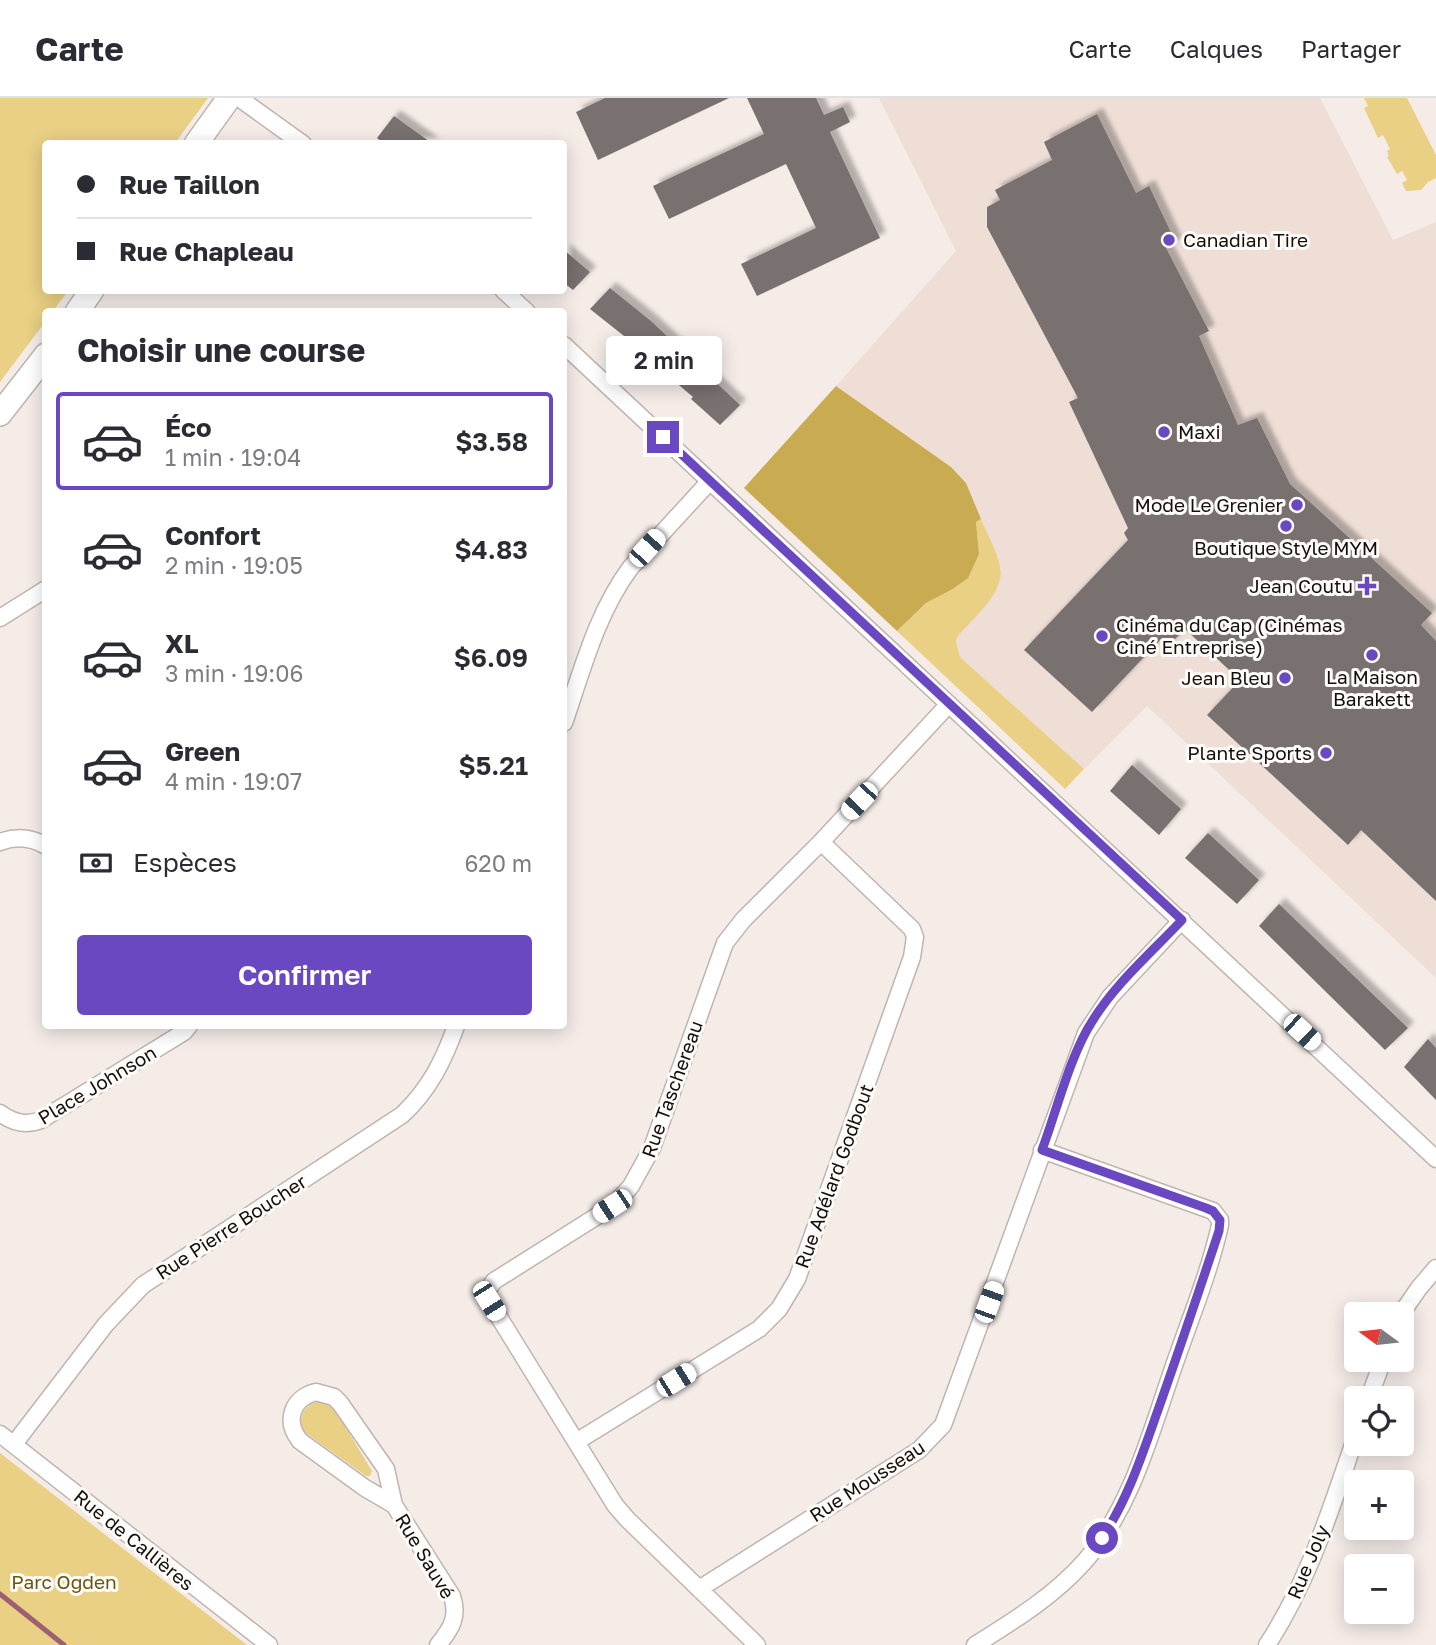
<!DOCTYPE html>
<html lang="fr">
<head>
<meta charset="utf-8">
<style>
  body { margin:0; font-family:"Golos Text",sans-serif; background:#f2f2f3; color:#2b2b33; height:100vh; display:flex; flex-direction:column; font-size:26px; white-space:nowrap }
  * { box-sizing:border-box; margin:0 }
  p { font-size:23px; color:#7c7c81 }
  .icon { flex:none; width:38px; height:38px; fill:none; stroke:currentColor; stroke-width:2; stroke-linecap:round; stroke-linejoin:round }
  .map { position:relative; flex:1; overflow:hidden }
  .side { position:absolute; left:42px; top:210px; width:525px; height:721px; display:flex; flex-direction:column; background:#fff; border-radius:7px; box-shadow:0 4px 18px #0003 }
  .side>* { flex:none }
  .banner { position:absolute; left:42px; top:42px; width:525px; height:154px; border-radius:7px; box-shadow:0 4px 18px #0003; display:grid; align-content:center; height:154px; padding:0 35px; background:#fff }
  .needle { width:46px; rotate:285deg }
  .controls { position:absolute; left:1344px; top:1204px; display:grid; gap:14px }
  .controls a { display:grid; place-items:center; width:70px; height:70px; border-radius:7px; background:#fff; box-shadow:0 4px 18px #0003; font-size:35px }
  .end { position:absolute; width:32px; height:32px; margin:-16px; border:9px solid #6a48c1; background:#fff; box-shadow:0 0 0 4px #fff }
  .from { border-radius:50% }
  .bubble { position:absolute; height:49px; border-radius:7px; background:#fff; box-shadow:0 4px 18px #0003; font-size:23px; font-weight:600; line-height:49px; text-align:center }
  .car { position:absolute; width:21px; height:42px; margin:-21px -10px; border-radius:9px; box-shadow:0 0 5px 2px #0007; background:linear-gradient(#fff 24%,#345 0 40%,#fff 0 76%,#345 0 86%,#fff 0) }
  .banner b { display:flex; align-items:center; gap:24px; height:66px; font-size:26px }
  .banner b+b { border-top:2px solid #e1e1e2 }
  .banner i { width:18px; height:18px; background:#2b2b33 }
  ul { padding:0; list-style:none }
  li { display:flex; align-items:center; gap:21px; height:98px; margin:0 14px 10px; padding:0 21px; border:4px solid transparent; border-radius:7px }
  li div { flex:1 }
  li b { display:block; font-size:26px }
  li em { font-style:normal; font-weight:600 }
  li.current { border-color:#6a48c1 }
  li>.icon { width:63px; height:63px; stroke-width:1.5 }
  h2 { padding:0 35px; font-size:32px; line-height:84px }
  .pay { display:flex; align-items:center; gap:18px; height:77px; padding:0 35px; font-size:26px }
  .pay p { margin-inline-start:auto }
  .primary-button { display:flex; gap:14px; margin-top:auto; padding:14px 35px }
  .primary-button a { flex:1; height:80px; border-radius:7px; background:#6a48c1; color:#fff; font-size:28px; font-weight:600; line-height:80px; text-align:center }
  header { display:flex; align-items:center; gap:42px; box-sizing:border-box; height:98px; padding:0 35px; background:#fff; border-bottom:2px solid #e1e1e2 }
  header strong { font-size:33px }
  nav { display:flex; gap:38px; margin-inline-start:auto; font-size:24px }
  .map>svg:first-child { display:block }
  .built { fill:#eeded6 }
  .green { fill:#e9d084 }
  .forest { fill:#c9ac51 }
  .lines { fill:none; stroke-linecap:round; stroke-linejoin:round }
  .stream { stroke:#9f5f72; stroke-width:5 }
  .building { fill:#796f6f; filter:url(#shadow) }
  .street-casing { stroke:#beb5b1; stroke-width:19 }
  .secondary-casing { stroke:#beb5b1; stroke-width:26 }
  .street { stroke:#fff; stroke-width:16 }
  .secondary { stroke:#fff; stroke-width:23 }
  .route { stroke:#6a48c1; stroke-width:9 }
  .poi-dot { fill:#6a48c1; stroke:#fefbf9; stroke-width:2.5 }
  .labels { text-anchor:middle; stroke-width:6; stroke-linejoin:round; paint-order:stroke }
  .poi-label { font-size:19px; fill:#120f0d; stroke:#fefbf9; text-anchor:end }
  .street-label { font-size:19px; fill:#120f0d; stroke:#fefbf9 }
  .park-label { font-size:19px; fill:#695610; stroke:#fefbf9 }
</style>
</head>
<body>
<header>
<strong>Carte</strong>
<nav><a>Carte</a><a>Calques</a><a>Partager</a></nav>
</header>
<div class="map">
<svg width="1436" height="1547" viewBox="0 0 1436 1547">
  <defs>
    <filter id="shadow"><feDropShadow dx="6" dy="-6" stdDeviation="2" flood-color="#0004"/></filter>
  </defs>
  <rect width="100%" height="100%" fill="#f5ece8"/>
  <!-- built -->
  <path class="built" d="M879 0H1320L1393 142 1436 124V880L1147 608 1084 671 960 559 956 543 958 538 991 500 999 486 1001 470 966 385 951 369 836 288 956 153Z"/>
  <!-- green -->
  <path class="green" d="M0 0H208L175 45 46 46V192L68 193 53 213 46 214 45 224 0 284Z
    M1364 0H1407L1436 57V80L1428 84 1421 92 1406 93 1402 85 1407 82 1402 73 1397 76 1387 59 1389 58 1387 53 1390 51 1383 37 1378 40 1364 10 1368 8Z
    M981 421C987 436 997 453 1000 468 1006 494 973 520 958 538L956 543 960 559 1084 671 1065 691 897 533 926 505 951 492 979 456 976 424Z
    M316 1304H323L334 1310 372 1373 370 1378H366L303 1333C298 1320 303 1309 316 1304Z
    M0 1355 247 1547H0Z"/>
  <!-- forest -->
  <path class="forest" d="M836 288 951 369 966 385 981 421 976 424 979 456 968 480 951 492 926 505 897 533 744 390Z"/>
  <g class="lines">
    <!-- stream -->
    <path class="stream" d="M0 1496 64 1547"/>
  </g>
  <!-- building -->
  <path class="building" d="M605 0H729L598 62 576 14Z
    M747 0H816L824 17 843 9 850 24 830 34 880 140 757 198 741 166 816 130 786 66 669 121 653 88 764 36Z
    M1097 16 1136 95 1149 88 1176 145 1166 150 1209 233 1199 238 1238 327 1257 320 1290 386 1432 515 1421 527 1436 543V803L1361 732 1348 747 1207 617 1240 582 1185 531 1168 548 1161 541 1092 614 1024 552 1128 442 1124 435 1128 430 1069 304 1078 300 987 129V109L1000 102 995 92 1052 62 1044 44Z
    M394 18 433 46H384L377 40Z
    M564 152 590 174 573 192 564 185Z
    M610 190 651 223 740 307 720 327 691 301 693 299 646 259 648 257 590 211Z
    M1132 667 1181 711 1159 737 1110 693Z
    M1208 735 1259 782 1237 806 1185 760Z
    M1279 806 1408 930 1385 952 1259 828Z
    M1428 941 1436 950V1002L1404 969Z"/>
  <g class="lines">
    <defs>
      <path id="street" d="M239 0 303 46
        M503 192 527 214
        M564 247 1436 1061
        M0 520 46 491
        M564 625C582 573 597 514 631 469L710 383
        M0 744C16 738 31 739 46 748
        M0 1015C13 1025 26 1028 41 1022L184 934 189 928
        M1401 1216 1419 1190 1436 1170
        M316 1294 334 1299 340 1305 386 1371 394 1407 365 1390 300 1343C284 1323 292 1300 316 1294Z
        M1369 1300 1383 1262
        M0 1336 269 1547
        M576 1344 759 1231 779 1211 797 1181 912 859 915 839 912 831 821 744
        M14 1346 106 1226 143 1187 402 1017C429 992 444 962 456 928
        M394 1407 452 1498C459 1519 451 1531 438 1547
        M699 1491 919 1352 943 1327 1086 935 1110 899 1182 822
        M757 1547 627 1421 615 1407 489 1203 486 1194 494 1183 613 1108 631 1088 652 1050 725 845 743 822 821 744 949 606
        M975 1547C1015 1522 1054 1498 1085 1463 1134 1406 1152 1329 1177 1259 1192 1216 1210 1172 1220 1127V1122L1213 1113 1042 1052
        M1267 1547C1309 1483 1331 1410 1356 1338"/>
      <path id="secondary" d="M196 46 229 0
        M77 214 92 192
        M0 316 46 257"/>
    </defs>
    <!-- street casing -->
    <use href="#street" class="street-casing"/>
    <!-- secondary casing -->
    <use href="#secondary" class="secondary-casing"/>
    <!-- street -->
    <use href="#street" class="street"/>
    <!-- secondary -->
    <use href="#secondary" class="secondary"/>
  </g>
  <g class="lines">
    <!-- route -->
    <path class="route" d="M663 339 1182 822C1152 854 1116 885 1093 922 1070 957 1057 1012 1042 1052L1206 1110 1213 1113 1220 1122 1219 1133C1199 1193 1179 1253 1158 1312 1142 1357 1128 1401 1102 1440"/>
  </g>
  <!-- markers -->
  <g class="poi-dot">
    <circle cx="1169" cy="142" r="7"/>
    <circle cx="1164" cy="334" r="7"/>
    <circle cx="1297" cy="407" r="7"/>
    <circle cx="1286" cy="428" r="7"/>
    <path d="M1363.5 477.5h7v7h7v7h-7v7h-7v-7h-7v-7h7z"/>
    <circle cx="1102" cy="538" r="7"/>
    <circle cx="1372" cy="557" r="7"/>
    <circle cx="1285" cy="580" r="7"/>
    <circle cx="1326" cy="655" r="7"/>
  </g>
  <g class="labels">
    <!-- poi labels -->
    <g class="poi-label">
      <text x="1183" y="149" text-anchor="start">Canadian Tire</text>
      <text x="1178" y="341" text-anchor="start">Maxi</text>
      <text x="1283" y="414">Mode Le Grenier</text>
      <text x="1286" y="457" text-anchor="middle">Boutique Style MYM</text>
      <text x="1353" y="495">Jean Coutu</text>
      <text x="1116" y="534" text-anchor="start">Cinéma du Cap (Cinémas<tspan x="1116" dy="22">Ciné Entreprise)</tspan></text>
      <text x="1372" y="586" text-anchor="middle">La Maison<tspan x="1372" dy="22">Barakett</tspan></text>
      <text x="1271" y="587">Jean Bleu</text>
      <text x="1312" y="662">Plante Sports</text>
    </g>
    <!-- street labels -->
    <g class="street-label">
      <text transform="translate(97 987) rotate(-31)" y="7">Place Johnson</text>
      <text transform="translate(672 991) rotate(-70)" y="7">Rue Taschereau</text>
      <text transform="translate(834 1078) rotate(-70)" y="7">Rue Adélard Godbout</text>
      <text transform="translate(231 1129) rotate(-33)" y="7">Rue Pierre Boucher</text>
      <text transform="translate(867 1383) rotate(-33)" y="7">Rue Mousseau</text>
      <text transform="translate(134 1442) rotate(39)" y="7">Rue de Callières</text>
      <text transform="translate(425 1458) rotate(59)" y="7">Rue Sauvé</text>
      <text transform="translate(1308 1464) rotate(-67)" y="7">Rue Joly</text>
    </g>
    <!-- park labels -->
    <g class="park-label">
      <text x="64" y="1491">Parc Ogden</text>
    </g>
  </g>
</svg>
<div class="controls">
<a><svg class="needle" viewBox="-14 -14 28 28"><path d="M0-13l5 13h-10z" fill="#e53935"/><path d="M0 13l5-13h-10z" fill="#7c7c81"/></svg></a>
<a><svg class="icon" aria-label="locate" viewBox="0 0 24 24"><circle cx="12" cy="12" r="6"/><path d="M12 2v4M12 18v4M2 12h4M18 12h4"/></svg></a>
<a>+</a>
<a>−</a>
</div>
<i class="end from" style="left:1102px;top:1440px"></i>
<i class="end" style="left:663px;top:339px"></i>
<div class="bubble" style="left:606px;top:238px;width:116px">2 min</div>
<i class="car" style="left:647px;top:450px;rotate:42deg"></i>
<i class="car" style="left:859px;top:703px;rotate:223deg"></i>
<i class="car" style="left:1302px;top:934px;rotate:133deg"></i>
<i class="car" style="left:612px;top:1108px;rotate:237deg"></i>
<i class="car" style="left:489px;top:1203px;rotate:148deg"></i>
<i class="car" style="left:989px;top:1204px;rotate:20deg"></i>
<i class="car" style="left:676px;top:1282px;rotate:58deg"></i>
<div class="banner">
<b><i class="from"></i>Rue Taillon</b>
<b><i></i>Rue Chapleau</b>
</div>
<section class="side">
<h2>Choisir une course</h2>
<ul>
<li class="current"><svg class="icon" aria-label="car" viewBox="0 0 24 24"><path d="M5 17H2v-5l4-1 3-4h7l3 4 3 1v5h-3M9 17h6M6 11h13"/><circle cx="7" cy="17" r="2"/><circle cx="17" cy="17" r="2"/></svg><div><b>Éco</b><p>1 min · 19:04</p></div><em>$3.58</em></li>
<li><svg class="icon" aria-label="car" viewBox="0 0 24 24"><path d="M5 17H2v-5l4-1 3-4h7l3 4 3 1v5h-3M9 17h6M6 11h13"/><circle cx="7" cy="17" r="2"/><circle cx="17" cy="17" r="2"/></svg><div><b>Confort</b><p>2 min · 19:05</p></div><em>$4.83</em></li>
<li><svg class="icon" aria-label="car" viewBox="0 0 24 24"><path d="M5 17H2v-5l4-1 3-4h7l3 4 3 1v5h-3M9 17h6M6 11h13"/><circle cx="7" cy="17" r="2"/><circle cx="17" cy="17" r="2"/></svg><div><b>XL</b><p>3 min · 19:06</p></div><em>$6.09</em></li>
<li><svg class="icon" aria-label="car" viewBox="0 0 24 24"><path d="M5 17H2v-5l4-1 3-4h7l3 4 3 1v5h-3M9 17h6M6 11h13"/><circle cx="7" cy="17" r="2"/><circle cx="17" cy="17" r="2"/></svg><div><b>Green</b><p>4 min · 19:07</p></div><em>$5.21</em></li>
</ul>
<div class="pay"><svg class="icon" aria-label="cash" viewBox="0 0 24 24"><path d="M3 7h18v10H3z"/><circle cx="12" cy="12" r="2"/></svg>Espèces<p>620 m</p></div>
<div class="primary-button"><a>Confirmer</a></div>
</section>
</div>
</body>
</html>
